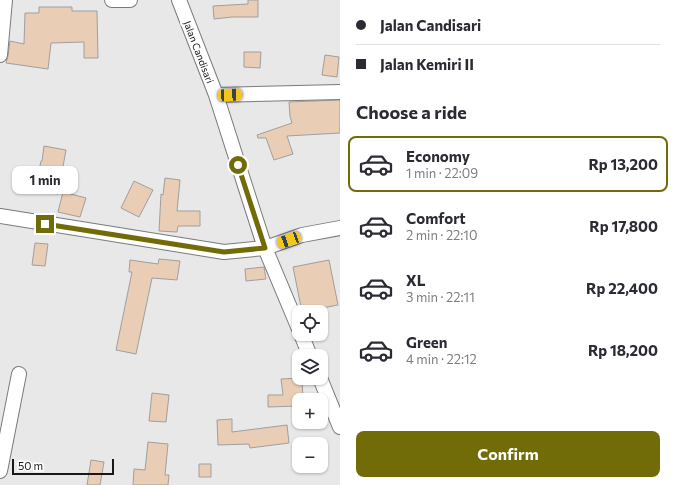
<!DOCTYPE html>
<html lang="en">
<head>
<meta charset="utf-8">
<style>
  body { margin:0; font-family:Commissioner,sans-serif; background:#f7f7f7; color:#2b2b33; height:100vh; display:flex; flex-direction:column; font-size:15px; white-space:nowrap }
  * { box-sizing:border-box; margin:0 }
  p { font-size:13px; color:#7c7c81 }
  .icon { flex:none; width:22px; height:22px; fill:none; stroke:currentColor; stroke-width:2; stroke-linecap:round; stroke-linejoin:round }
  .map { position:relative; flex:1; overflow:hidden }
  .drawer { display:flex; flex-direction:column; background:#fff; width:336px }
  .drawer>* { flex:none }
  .top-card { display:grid; align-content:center; height:88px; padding:0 16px; background:#fff }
  .buttons { position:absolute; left:292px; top:305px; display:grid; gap:8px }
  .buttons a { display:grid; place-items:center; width:36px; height:36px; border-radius:8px; background:#fff; box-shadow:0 1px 3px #0004; font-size:20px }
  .scale { position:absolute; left:12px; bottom:10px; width:102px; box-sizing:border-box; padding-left:4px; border:2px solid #181818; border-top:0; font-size:11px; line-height:14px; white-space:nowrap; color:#181818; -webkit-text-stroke:3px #fff; paint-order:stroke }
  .end { position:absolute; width:18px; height:18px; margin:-9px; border:5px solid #726c08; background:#fff; box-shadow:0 0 0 2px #fff }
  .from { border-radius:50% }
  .bubble { position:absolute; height:28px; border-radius:8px; background:#fff; box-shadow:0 1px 3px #0004; font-size:13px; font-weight:700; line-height:28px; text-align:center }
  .car { position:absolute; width:12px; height:24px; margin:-12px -6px; border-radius:5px; box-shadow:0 0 3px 1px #0007; background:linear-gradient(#f5c518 24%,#345 0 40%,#f5c518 0 76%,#345 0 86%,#f5c518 0) }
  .top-card b { display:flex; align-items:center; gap:14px; height:38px; font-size:15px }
  .top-card b+b { border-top:1px solid #e1e1e2 }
  .top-card i { width:10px; height:10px; background:#2b2b33 }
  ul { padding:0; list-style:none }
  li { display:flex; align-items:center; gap:12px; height:56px; margin:0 8px 6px; padding:0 8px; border:2px solid transparent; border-radius:8px }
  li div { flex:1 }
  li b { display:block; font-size:15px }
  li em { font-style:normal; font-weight:700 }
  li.active { border-color:#726c08 }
  li>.icon { width:36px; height:36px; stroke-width:1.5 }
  h2 { padding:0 16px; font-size:18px; line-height:48px }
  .cta { display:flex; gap:8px; margin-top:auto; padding:8px 16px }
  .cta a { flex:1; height:46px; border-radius:8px; background:#726c08; color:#fff; font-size:16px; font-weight:700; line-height:46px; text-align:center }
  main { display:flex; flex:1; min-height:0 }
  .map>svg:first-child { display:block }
  .building { fill:#e9cdb4; stroke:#a09f9f }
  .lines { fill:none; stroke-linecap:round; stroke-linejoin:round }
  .minor-casing { stroke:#7a7a7b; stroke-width:16 }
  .minor { stroke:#fff; stroke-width:14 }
  .route { stroke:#726c08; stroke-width:5 }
  .labels { text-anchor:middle; stroke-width:4; stroke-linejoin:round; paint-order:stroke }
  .street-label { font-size:10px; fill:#181818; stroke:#fff }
</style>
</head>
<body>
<main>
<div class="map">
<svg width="340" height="485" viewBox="0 0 340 485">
  <rect width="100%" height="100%" fill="#e8e8e9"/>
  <!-- building -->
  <path class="building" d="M248 0H258V17H232L214 19 213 6 248 4Z
    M39 7H72V11H97L98 58H84V42L51 43 48 69 6 63 8 56 10 41 24 44 25 13H39Z
    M244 52H261L260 68 244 67Z
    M325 55 339 57 337 77 322 75Z
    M340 100V133L287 136 293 154 274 160 266 138H258L257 135 292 123 290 116 289 102Z
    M44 146 66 150 58 194 35 189 41 161H42Z
    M165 178 180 180 177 211H200V226H178L177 232 159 231 161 194 163 195Z
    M134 181 153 190 139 217 121 208Z
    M63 192 86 198 80 217 58 212Z
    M35 243 48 244 45 266 32 265Z
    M159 259 180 261 177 280 152 278 136 354 116 350 132 272H129L130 260 158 264Z
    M329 260 338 305 302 312 293 267Z
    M264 267 266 279 246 281 245 269Z
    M302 378 303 400H299V406L268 407V395H283L281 379Z
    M152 393 169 395 166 422 149 421Z
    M232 419V432L287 425 289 443 250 448 249 444 218 445 217 420Z
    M148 442 168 444 165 475H169L168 485H133L134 469 145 470Z
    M91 460 104 462 100 485H87Z
    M199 464H211V477H199Z"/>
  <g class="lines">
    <defs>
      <path id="minor" d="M112 0H130
        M179 0 216 95 265 248 299 329
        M0 55 5 0
        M216 95 340 92
        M0 216 224 252 265 248 302 235 340 228
        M301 334 310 356
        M320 378 340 427
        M0 471 19 374"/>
    </defs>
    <!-- minor casing -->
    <use href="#minor" class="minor-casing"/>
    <!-- minor -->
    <use href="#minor" class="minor"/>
  </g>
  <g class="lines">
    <!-- route -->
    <path class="route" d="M45 224 224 252 265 248 238 165"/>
  </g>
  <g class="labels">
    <!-- street labels -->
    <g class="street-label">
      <text transform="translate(199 52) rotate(69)" y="4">Jalan Candisari</text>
    </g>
  </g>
</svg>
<div class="buttons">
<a><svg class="icon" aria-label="locate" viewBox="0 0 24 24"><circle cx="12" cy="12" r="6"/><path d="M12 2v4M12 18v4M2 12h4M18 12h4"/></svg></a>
<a><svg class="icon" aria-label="layers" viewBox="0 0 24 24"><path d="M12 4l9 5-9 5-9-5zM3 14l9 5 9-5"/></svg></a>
<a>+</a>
<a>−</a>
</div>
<div class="scale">50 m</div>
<i class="end from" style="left:238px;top:165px"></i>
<i class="end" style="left:45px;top:224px"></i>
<div class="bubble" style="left:12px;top:166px;width:66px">1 min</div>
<i class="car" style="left:230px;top:95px;rotate:88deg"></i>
<i class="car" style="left:289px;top:240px;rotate:250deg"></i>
</div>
<section class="drawer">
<div class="top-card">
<b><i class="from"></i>Jalan Candisari</b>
<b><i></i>Jalan Kemiri II</b>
</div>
<h2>Choose a ride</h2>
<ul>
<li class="active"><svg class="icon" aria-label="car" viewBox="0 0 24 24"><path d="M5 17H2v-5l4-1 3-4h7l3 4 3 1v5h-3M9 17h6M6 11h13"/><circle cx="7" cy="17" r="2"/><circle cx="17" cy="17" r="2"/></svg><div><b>Economy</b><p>1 min · 22:09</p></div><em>Rp 13,200</em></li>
<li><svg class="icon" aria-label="car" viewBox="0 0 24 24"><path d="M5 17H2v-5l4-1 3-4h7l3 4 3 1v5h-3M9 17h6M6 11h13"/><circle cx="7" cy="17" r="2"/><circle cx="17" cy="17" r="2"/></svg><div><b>Comfort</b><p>2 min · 22:10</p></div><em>Rp 17,800</em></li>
<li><svg class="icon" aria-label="car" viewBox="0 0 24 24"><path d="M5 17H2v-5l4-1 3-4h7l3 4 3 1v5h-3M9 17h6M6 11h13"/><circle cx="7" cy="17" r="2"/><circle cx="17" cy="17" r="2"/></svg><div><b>XL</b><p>3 min · 22:11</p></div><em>Rp 22,400</em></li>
<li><svg class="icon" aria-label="car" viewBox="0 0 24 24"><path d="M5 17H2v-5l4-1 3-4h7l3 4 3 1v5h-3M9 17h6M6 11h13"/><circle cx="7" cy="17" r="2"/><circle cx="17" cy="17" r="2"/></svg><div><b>Green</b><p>4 min · 22:12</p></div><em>Rp 18,200</em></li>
</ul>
<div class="cta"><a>Confirm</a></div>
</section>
</main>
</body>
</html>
